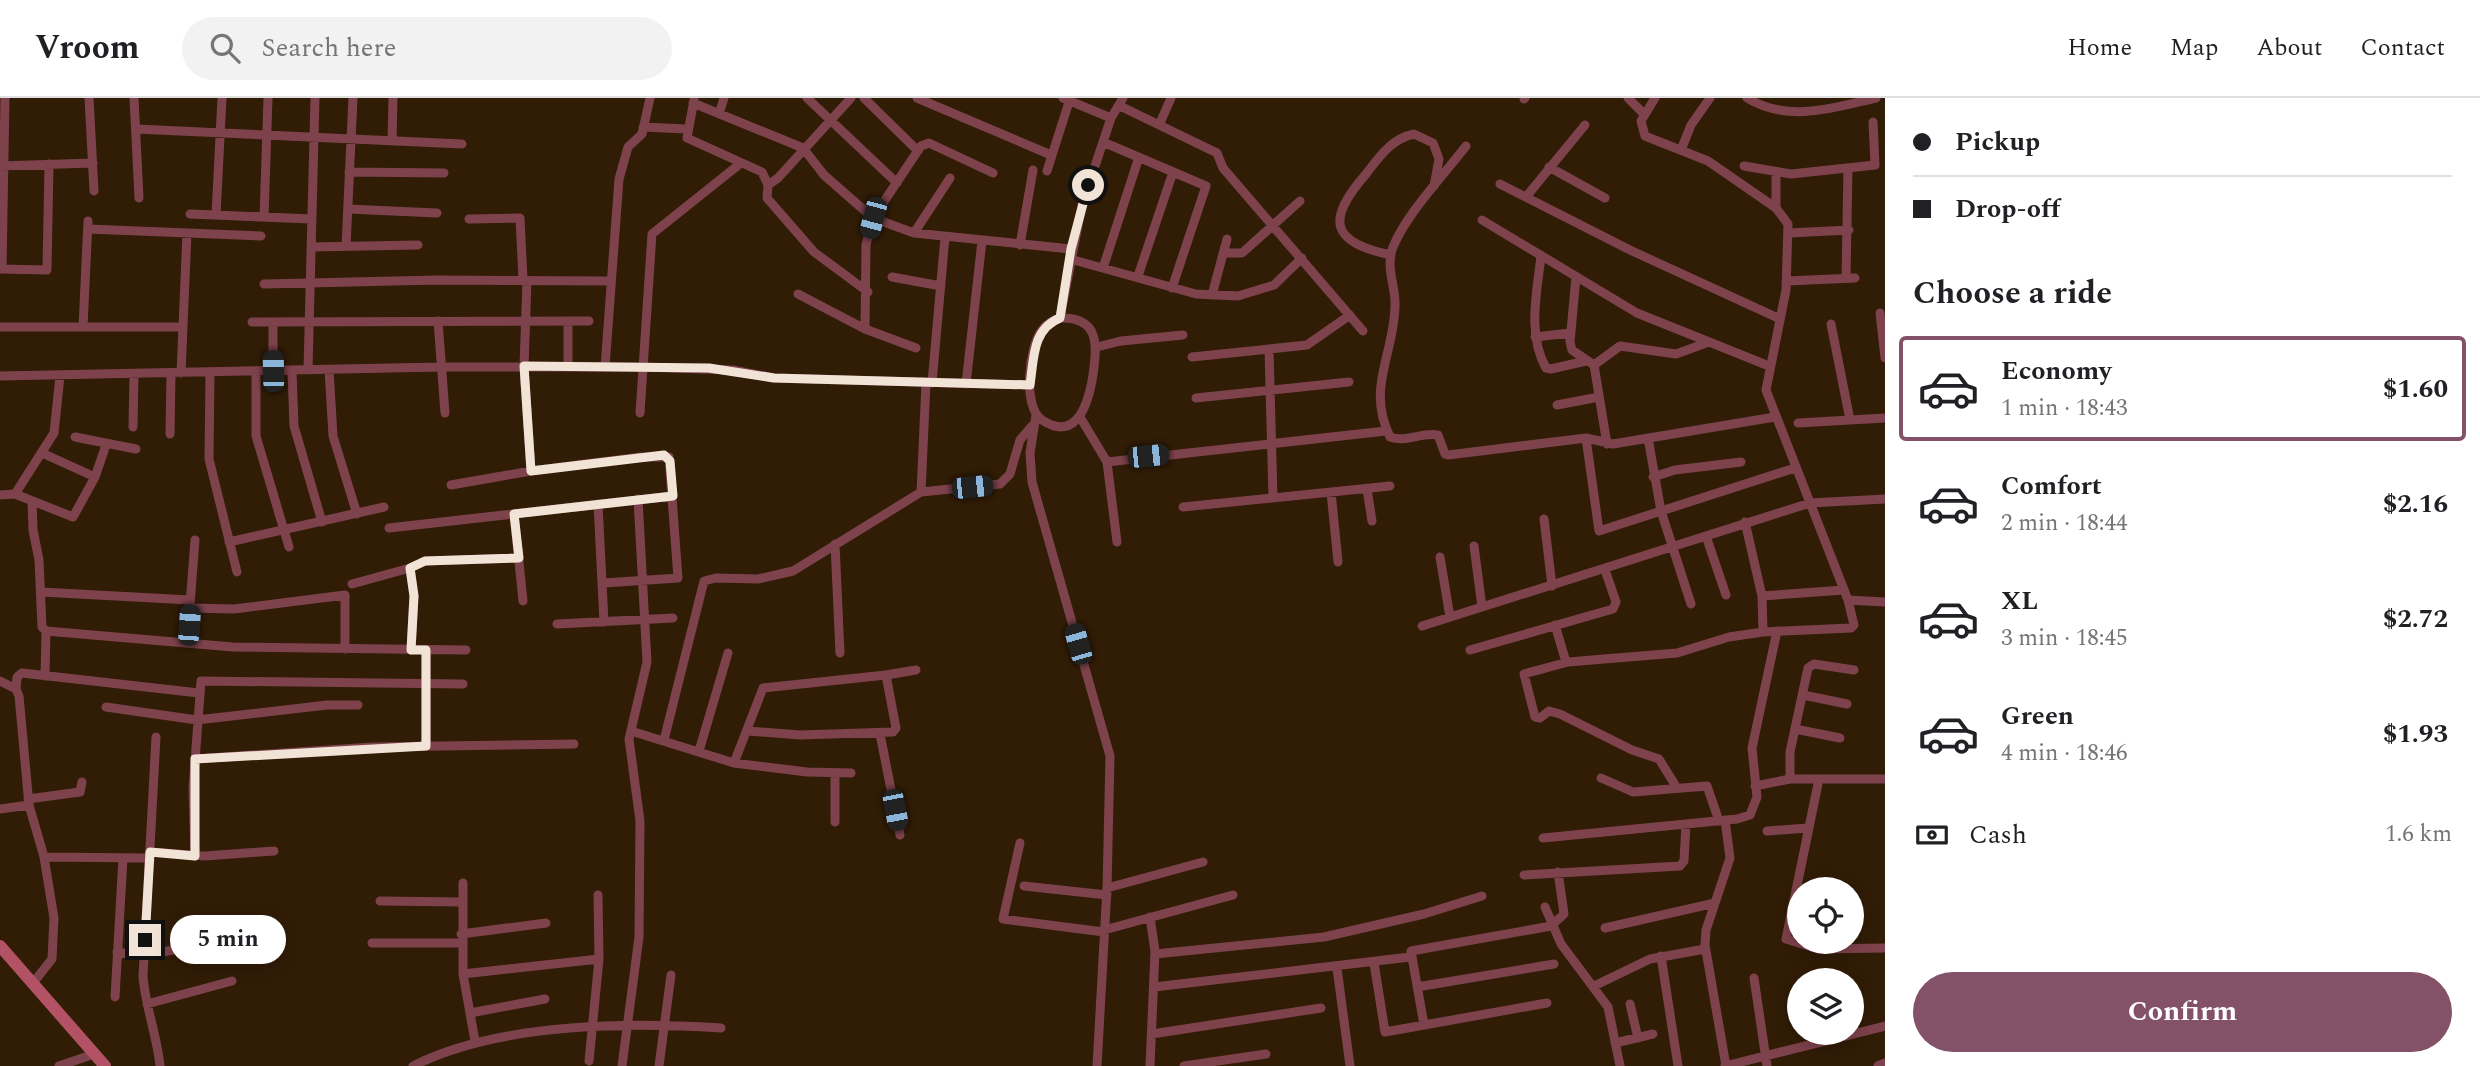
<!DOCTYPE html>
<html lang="en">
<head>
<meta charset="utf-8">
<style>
  body { margin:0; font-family:Spectral,serif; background:#f2f2f2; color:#202124; height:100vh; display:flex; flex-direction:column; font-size:26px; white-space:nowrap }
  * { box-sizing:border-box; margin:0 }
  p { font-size:23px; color:#757577 }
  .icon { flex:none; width:38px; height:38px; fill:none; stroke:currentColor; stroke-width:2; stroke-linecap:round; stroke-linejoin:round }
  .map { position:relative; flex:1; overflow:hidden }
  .details { display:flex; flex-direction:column; background:#fff; width:595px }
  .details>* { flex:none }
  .guide { display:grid; align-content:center; height:154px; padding:0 28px; background:#fff }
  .buttons { position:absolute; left:1787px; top:779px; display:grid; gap:14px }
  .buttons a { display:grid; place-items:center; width:77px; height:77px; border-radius:50%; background:#fff; box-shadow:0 4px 18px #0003; font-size:35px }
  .end { position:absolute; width:32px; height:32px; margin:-16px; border:9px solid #f2e3d7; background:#111; box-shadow:0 0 0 4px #111 }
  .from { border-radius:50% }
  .bubble { position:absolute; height:49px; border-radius:24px; background:#fff; box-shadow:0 4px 18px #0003; font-size:23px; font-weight:700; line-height:49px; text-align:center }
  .car { position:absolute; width:21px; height:42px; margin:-21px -10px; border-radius:9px; box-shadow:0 0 5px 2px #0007; background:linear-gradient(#222 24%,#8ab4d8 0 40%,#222 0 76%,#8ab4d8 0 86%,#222 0) }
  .guide b { display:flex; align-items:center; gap:24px; height:66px; font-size:26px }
  .guide b+b { border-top:2px solid #e0e0e0 }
  .guide i { width:18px; height:18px; background:#202124 }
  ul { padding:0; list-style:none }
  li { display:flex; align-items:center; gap:21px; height:105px; margin:0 14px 10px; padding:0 14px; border:4px solid transparent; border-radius:7px }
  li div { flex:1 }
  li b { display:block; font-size:26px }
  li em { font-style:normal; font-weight:700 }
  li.active { border-color:#845268 }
  li>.icon { width:63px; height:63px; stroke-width:1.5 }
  h2 { padding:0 28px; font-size:32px; line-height:84px }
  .pay { display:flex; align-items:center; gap:18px; height:77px; padding:0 28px; font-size:26px }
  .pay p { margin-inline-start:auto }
  .action { display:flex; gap:14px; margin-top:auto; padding:14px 28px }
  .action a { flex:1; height:80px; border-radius:42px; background:#845268; color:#fff; font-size:28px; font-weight:700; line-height:80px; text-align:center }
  header { display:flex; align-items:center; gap:42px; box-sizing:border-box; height:98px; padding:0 35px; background:#fff; border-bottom:2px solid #e0e0e0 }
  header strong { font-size:33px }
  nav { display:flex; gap:38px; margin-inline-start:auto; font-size:24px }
  .search { width:490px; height:63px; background:#f2f2f2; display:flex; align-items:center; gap:18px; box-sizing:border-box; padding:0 24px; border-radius:38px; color:#757577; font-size:26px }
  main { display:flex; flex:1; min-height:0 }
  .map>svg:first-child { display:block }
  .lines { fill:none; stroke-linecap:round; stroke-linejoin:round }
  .street { stroke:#7e424c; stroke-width:9 }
  .secondary { stroke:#b25264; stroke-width:12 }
  .route { stroke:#f2e3d7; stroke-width:9 }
</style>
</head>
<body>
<header>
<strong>Vroom</strong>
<div class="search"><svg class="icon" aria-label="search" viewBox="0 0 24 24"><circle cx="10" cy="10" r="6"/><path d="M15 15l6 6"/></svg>Search here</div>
<nav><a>Home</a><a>Map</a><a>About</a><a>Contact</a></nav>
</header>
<main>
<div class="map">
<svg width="1885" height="968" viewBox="0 0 1885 968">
  <rect width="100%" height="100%" fill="#311c06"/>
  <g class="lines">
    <!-- street -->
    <path class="street" d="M89 0 94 93
      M134 0 139 100
      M807 0 897 85
      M864 0 918 53
      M917 0 1051 57
      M1063 0 1111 20
      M1628 0 1644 16
      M1655 0 1641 23 1645 38 1708 63 1776 110 1788 126 1786 192 1766 292 1848 502 1854 527 1851 530 1763 534 1729 539 1677 555 1568 564 1524 576 1535 619 1540 620 1549 613 1560 616 1632 652 1659 661 1677 690
      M1747 0C1788 25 1833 10 1876 0
      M1524 1 1525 0
      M694 2 687 40 762 74 768 87 767 100 814 154 868 194
      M693 5 803 50 824 77 873 120 914 135 1071 151
      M1120 8 1217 55 1223 70 1363 233
      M719 16 724 0
      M1160 25 1171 0
      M643 29 686 31
      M136 31 462 46
      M392 43 393 0
      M1103 44 1206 88 1172 190
      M1466 48C1443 78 1407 115 1393 149 1385 170 1396 188 1395 208 1394 257 1366 290 1390 339 1407 345 1421 334 1438 337L1445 356 1448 357 1586 340 1613 346 1775 319
      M1681 52 1691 27 1710 0
      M0 68 93 65
      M1744 68 1791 76 1875 67 1873 24
      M1549 69 1605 100
      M1047 73 1069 4
      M349 74 444 75
      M1776 75V110
      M1500 86 1632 153 1780 221
      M768 87 778 80 851 0
      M1526 99 1585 27
      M348 111 437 115
      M190 116 312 121
      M216 117 222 0
      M264 119 268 0
      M469 121 520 120 523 182
      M1482 122 1637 215 1769 268
      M88 131 261 138
      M914 135 950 80
      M1789 135 1849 132
      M1020 147 1033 72
      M346 148 353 0
      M311 149 418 147
      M1224 155H1242L1300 103
      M1391 157C1330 144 1326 122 1366 76 1380 58 1391 41 1414 36L1433 45 1439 61 1434 88
      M1541 158C1537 194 1527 236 1546 270L1551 271 1586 263
      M1070 161 1196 196 1238 198 1274 187 1302 160
      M1103 170 1139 59
      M0 171 47 172 49 66
      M2 171 5 0
      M1138 178 1173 74
      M892 179 941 188
      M1576 179 1570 244 1572 252 1594 267 1607 346
      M1846 180 1848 70
      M527 182 524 269 531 373
      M1787 183 1855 180
      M264 186 438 182 611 183
      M798 196 865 231 916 250
      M1212 197 1227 141
      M1880 215 1885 260
      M1060 220C1100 219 1097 247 1093 277 1089 302 1078 346 1042 322 1022 309 1029 248 1042 232 1047 225 1053 223 1060 220Z
      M1060 220 1082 107 1111 20 1123 0
      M438 223 445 315
      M252 224 589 223
      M273 224V273
      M1831 226 1850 322
      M0 229H183
      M83 229 88 123
      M865 231 866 147 873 120 921 48 929 45 993 75
      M1535 239 1570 235
      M1097 249 1121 243 1183 237
      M1269 251 1273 400
      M1192 259 1307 247 1350 217
      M1594 267 1620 248 1676 256 1709 244
      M568 269V223
      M605 269 619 81 628 49 642 36 650 0
      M308 272 315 0
      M329 272 333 338 357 416
      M292 273 294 328 322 424
      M256 274V338L289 449
      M181 275 187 135
      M210 275 209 361 237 474
      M0 278 441 269H643L733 272 774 280 1030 287
      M932 285 945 139
      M966 286 982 143
      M1196 300 1349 284
      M1557 307 1599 299
      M640 315 652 136 741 65
      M1036 317 1030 355 1032 384 1110 658 1107 790 1097 968
      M1080 319 1107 364 1386 333
      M1798 325 1885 320
      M133 329 134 277
      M170 336 171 276
      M75 339 136 351
      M1586 340 1599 433 1795 370
      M1648 340 1661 413 1691 506
      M42 355 95 379
      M1107 364 1117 444
      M1653 379 1675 372 1741 364
      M451 387 531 373 641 359H669L678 480 604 485
      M1367 391 1372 423
      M921 394 926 285
      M1331 394 1338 464
      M15 396 54 335 60 278
      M0 397 15 396 73 419 95 379 106 347
      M32 403 33 432 39 462 42 529 46 533 45 578
      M598 406 604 524
      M1183 409 1390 388
      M514 416 523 503
      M1544 421 1552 488
      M1745 424 1762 498 1763 534
      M389 430 673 398
      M1706 438 1726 497
      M229 444 384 409
      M835 446 840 555
      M1474 448 1482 509
      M1440 459 1450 519
      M410 470 414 498 411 552
      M352 486 410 470 425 463 518 460
      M41 494 190 502
      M1762 498 1844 492
      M1848 502 1885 504
      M190 510 234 511 345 497V551
      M557 526 673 520
      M1555 527 1566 564
      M1422 528 1810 405 1885 401
      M46 533 233 549 466 552
      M187 545 195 442
      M1470 552 1613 511 1616 504 1605 472
      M886 577 916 572
      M0 583 16 591 19 598 29 707 44 759 54 820 52 861 33 885
      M16 591 17 579 22 575 199 595
      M1803 597 1847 606
      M106 609 197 622 327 607H358
      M1795 631 1840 640
      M631 633 734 665 807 674 851 675
      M880 636 900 737
      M156 639 143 878C145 908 157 937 160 968
      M664 642 704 483 716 480 758 481 793 473 921 394 1000 386 1010 376 1020 342 1032 328
      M426 648V552
      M699 653 728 555
      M195 661 372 649 574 646
      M734 665 763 590 886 577 896 630 893 634 800 637 748 633
      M1601 680 1633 694 1707 688 1719 723
      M1790 681V654L1808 570 1814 566 1854 572
      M1819 681 1786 841 1818 851 1885 850
      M1755 688 1790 681H1885
      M28 701 80 694 82 684
      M0 711 29 707
      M1725 722 1730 760 1706 832 1705 847 1726 968
      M835 724V675
      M1767 733 1808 730
      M1543 740 1737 721 1750 717 1757 699 1752 650 1777 533
      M1020 745 1003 821 1104 834
      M150 754 205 758 274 753
      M195 758 193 690 201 583 463 586
      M44 759 145 760 150 762
      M1524 777 1680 768 1684 763 1686 726
      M463 785V876L475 943
      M1024 788 1107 797
      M1107 790 1203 764
      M380 803 462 804
      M1545 809 1561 846 1608 909 1620 968
      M1150 819 1155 853 1150 968
      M1605 830 1715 805
      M1104 832 1233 797
      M461 836 546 825
      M372 845H461
      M117 854 144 857 203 847 278 840
      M1155 856 1324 839 1424 816 1482 798
      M1661 858 1678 968
      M1374 865 1385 934 1547 905
      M1337 870 1350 968
      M463 876 599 861
      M1754 880 1767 968
      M1594 888 1650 861 1705 851
      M1154 889 1410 859
      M1417 889 1554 866
      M115 899 123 760
      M147 906 232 883
      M1630 906 1638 940
      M470 915 545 901
      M1424 927 1411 853 1551 828 1564 816 1558 774
      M1152 936 1321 910
      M1615 945 1653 936
      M589 963 599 861 598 797
      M59 968 94 956
      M413 968C499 925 626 924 721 930
      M622 968 639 839 640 723 629 641 647 564 638 401
      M659 968 671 877
      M1184 968 1266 956
      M1725 968 1885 928
      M1878 968 1885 965"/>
    <!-- secondary -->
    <path class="secondary" d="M0 848 105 968"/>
  </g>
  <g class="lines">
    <!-- route -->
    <path class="route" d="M145 842 150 754 195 758V661L426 648V552H411L414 498 410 470 425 463 519 460 514 416 673 398 670 363 664 357 531 373 524 268 709 270 774 280 1030 287C1034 261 1032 231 1060 220L1071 151 1088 87"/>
  </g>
</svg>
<div class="buttons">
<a><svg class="icon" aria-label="locate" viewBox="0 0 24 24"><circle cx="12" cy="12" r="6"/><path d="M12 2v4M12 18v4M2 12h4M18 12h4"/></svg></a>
<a><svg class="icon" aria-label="layers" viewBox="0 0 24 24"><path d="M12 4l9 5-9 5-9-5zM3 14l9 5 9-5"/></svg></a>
</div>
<i class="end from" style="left:1088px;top:87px"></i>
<i class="end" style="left:145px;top:842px"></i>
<div class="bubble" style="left:170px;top:817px;width:116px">5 min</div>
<i class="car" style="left:873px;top:120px;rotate:195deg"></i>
<i class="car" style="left:273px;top:273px;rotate:359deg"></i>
<i class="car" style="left:1148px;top:358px;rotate:84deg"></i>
<i class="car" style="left:972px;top:389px;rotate:84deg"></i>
<i class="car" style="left:189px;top:527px;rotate:4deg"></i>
<i class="car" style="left:1078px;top:546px;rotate:344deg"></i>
<i class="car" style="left:895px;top:712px;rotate:169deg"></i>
</div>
<section class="details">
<div class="guide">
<b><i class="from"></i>Pickup</b>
<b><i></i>Drop-off</b>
</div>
<h2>Choose a ride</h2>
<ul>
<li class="active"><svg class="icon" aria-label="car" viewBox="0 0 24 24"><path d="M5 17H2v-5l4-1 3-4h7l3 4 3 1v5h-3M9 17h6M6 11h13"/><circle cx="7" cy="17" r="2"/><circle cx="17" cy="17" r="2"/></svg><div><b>Economy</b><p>1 min · 18:43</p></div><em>$1.60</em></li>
<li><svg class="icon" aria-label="car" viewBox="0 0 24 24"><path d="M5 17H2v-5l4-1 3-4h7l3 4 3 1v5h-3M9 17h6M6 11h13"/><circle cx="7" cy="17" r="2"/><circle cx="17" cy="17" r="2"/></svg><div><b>Comfort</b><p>2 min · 18:44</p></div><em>$2.16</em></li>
<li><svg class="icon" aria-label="car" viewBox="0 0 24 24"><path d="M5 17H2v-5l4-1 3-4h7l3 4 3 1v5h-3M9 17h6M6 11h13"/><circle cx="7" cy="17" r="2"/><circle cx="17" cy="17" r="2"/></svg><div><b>XL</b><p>3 min · 18:45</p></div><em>$2.72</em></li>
<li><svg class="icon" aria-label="car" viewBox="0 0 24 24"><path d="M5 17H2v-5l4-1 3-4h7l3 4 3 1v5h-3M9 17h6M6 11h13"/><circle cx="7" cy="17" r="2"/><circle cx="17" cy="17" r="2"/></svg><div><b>Green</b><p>4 min · 18:46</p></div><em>$1.93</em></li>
</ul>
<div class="pay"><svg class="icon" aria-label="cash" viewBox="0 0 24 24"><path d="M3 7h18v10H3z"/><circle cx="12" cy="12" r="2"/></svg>Cash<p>1.6 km</p></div>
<div class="action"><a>Confirm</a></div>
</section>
</main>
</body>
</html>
